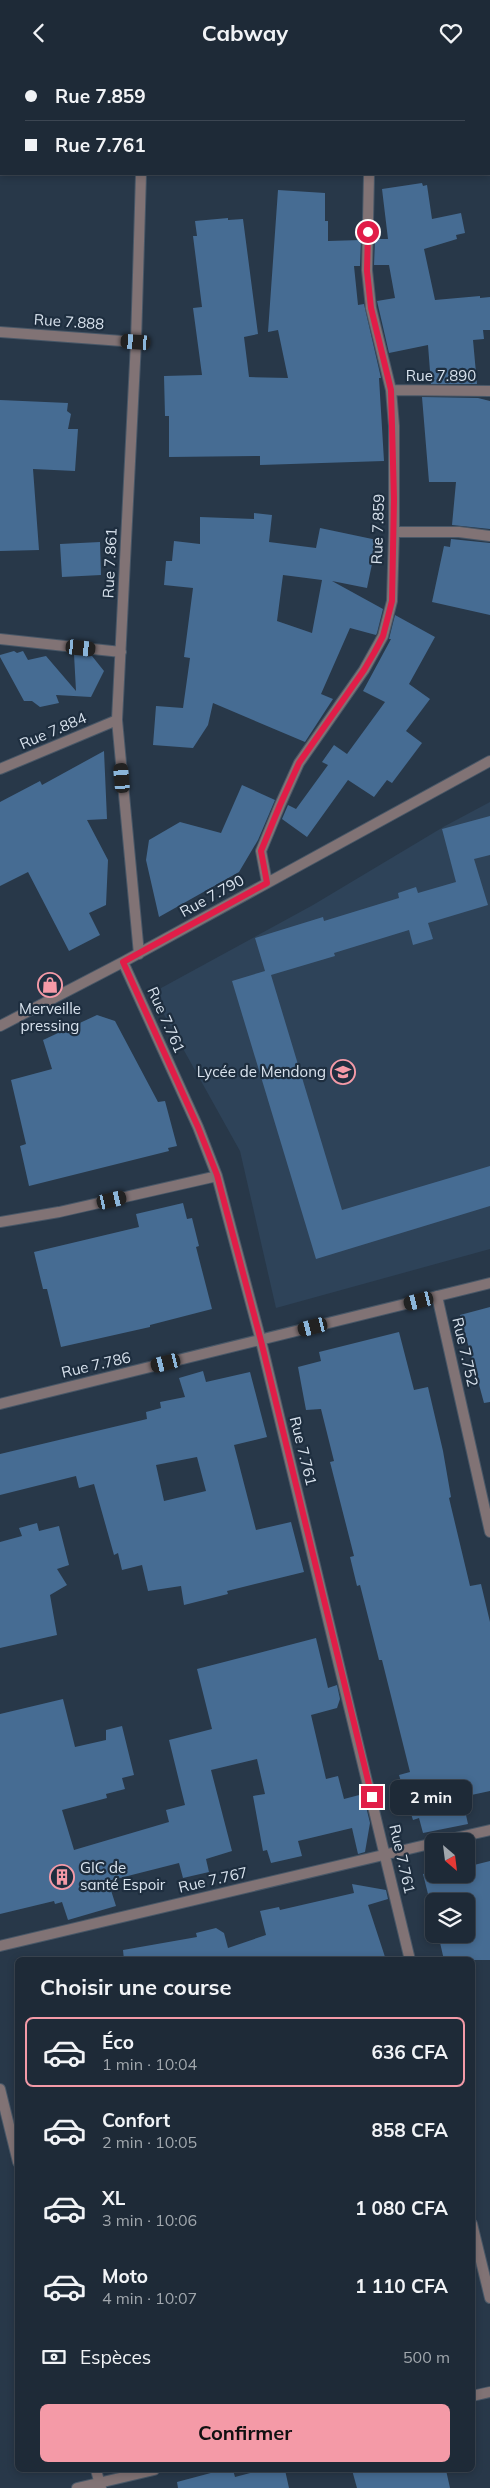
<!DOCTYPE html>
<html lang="fr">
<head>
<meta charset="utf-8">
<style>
  body { margin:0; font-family:Mulish,sans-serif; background:#2b3642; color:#f1f3f6; height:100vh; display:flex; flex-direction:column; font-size:19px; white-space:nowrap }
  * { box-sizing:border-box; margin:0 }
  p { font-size:16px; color:#a1a7ad }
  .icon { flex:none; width:28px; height:28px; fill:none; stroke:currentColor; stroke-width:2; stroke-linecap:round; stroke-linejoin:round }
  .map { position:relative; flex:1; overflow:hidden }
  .details { position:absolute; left:15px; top:1892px; width:460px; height:515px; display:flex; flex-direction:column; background:#1e2a37; border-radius:8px; box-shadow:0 2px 8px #0003,0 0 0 1px #3c4652 }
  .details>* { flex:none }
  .guide { position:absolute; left:0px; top:0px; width:490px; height:110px; box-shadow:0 2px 8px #0003,0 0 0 1px #3c4652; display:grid; align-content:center; height:110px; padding:0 25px; background:#1e2a37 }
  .needle { width:32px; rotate:152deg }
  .controls { position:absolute; left:425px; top:1768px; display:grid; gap:10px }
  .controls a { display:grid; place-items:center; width:50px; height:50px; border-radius:8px; background:#1e2a37; box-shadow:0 2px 8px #0003,0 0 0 1px #3c4652; font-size:25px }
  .end { position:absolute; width:22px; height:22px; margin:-11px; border:6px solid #e11d48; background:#fff; box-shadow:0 0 0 2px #fff }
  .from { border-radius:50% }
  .bubble { position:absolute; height:35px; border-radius:8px; background:#1e2a37; box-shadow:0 2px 8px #0003,0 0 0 1px #3c4652; font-size:16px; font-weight:700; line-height:35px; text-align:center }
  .car { position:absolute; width:15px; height:30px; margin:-15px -8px; border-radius:6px; box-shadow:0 0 4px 1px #0007; background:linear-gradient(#222 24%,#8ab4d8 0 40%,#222 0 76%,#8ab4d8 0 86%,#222 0) }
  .guide b { display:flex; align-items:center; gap:18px; height:48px; font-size:19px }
  .guide b+b { border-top:1px solid #3c4652 }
  .guide i { width:12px; height:12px; background:#f1f3f6 }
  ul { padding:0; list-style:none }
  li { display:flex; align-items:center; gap:15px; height:70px; margin:0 10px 8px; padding:0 15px; border:2px solid transparent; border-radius:8px }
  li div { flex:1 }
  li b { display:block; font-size:19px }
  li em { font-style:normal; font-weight:700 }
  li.current { border-color:#f49aa7 }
  li>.icon { width:45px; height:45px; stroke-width:1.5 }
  h2 { padding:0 25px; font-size:22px; line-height:60px }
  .pay { display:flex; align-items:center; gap:12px; height:55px; padding:0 25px; font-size:19px }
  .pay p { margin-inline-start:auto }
  .button { display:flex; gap:10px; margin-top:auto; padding:10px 25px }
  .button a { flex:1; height:58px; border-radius:8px; background:#f49aa7; color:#111; font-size:20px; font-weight:700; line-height:58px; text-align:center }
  header { display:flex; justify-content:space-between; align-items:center; height:65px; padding:0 25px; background:#1e2a37; font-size:22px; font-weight:700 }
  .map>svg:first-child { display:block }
  .built { fill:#2e4359 }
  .building { fill:#466c93; fill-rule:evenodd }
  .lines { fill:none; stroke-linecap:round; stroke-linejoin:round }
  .street-casing { stroke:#485767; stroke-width:12 }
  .street { stroke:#817375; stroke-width:10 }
  .route { stroke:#e11d48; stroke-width:6 }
  .labels { text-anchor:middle; stroke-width:4.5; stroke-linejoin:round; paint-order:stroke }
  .street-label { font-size:15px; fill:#d9e3ee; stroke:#1e2e3f }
  .poi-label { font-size:15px; fill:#d9e3ee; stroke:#1e2e3f }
</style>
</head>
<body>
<header><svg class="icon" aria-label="back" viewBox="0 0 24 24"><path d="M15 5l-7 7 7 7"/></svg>Cabway<svg class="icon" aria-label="heart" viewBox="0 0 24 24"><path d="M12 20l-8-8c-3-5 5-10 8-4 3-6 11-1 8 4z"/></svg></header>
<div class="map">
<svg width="490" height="2423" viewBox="0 0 490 2423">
  <rect width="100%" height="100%" fill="#283849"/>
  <!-- built -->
  <path class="built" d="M490 737V1184L276 1243 240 1086 152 928 313 840 445 761Z"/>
  <!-- building -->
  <path class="building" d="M422 118 423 121 427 120 432 154 461 148 465 168 456 170 457 174 424 184 435 235 480 231V233L490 232V265H483L484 274 473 275 477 319H431L428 280 389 288 377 236 395 233 389 200H374L375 174H388L382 124Z
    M278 125 325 128V156H328V176L361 175 360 201H354L358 240 364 239 381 313H379L384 396 260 400V391L169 392V351H165L164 311 202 310 193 243 202 242 193 171H197L195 156 228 153V155L243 154 258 269 244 272 249 312 288 313 278 265 268 267Z
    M422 332 478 333 490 336V464L452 460 456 417H429Z
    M0 335 68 338 67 346 71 349 68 364H78L75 406 33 404 39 485 0 486Z
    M254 448 272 450 269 477 316 483 320 463 377 475 367 523 332 516 383 544 377 568 376 570 350 563 321 629 333 634 305 677 213 638 208 660 193 683 153 680 156 641 183 643 190 593 184 592 193 523 164 520 166 496H172L174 476 200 479V452L254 454ZM283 510 322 515 312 568 277 556Z
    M451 474 490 478V550L432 537 444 481 450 482Z
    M100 477 101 510 62 512 60 479Z
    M395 550 435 572 409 619 430 634 406 666 422 678 392 718 387 715 374 732 348 715 307 772 282 754 288 740 296 744 328 700 322 697 334 680 347 689 385 637 363 626 391 574H389Z
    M14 586 17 588 23 586 28 595 46 591 76 626 74 589 92 591 104 606 91 632 56 630 59 638 40 642 32 636H24L0 592V590Z
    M104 686 107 754 87 755 108 795 106 840 89 848 100 870 69 886 28 807 0 821V737L40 716 42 720Z
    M242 720 275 735 258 775 239 807 159 852 146 795 149 775 180 757 221 768Z
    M490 751V790L474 794 488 840 428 858 433 874 413 880 409 865 334 888 335 891 271 910 342 1145 490 1101V1141L316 1194 232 916 265 906 255 873 323 852 324 856 399 833 398 828 416 822 418 828 456 817 442 764Z
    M97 950 115 956 158 1037 165 1036 177 1081 168 1083 169 1086 29 1121 20 1081 26 1079 11 1015 52 1004 43 975Z
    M183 1138 187 1154 192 1153 199 1181 196 1182 212 1244 150 1260V1262L61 1282 47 1224H43L34 1187 139 1162 136 1149Z
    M490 1242V1337L484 1338 460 1250Z
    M399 1267 414 1325 428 1322 443 1386 451 1432 449 1433 470 1521 481 1519 490 1557V1726L462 1732 468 1759 423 1768 419 1753 413 1755 399 1710 410 1707 382 1595H379L360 1520 357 1521 350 1492 354 1491 330 1397 334 1396 321 1344 306 1345 298 1302 321 1296 319 1287Z
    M203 1306 206 1317 250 1307 267 1372 234 1380 256 1465 291 1457 304 1507 227 1526 228 1529 184 1540 181 1521 148 1526 142 1500 122 1505 118 1488 114 1490 94 1419 79 1423 76 1411 0 1430V1389L147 1354 146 1347 161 1343 160 1337 185 1332 179 1313ZM197 1392 206 1426 164 1436 156 1400Z
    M37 1458 39 1466 59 1461 69 1500 57 1504 67 1520 50 1530 57 1570 0 1583V1477L22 1471 19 1463Z
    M316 1573 328 1623 337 1620 340 1634 337 1643 311 1650 326 1714 338 1711 344 1734 363 1729 370 1758 365 1787 358 1789 352 1763 298 1776 302 1791 271 1798 267 1785 263 1786 253 1731 265 1729 257 1694 211 1705 232 1786 206 1794 209 1807 183 1813 179 1798 108 1816 116 1841 68 1855 62 1837 55 1839 54 1836 0 1849V1649L63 1634 75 1682 106 1675V1665L122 1661 134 1710 122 1713 125 1724 106 1729 107 1733 62 1745 74 1785 169 1757 166 1745 185 1740 169 1675 212 1664 197 1604Z
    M490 1796V1895H444L438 1869H466V1836H434V1853L423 1809 434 1807V1809H466V1800L473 1799 474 1800Z
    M352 1819 386 1825 388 1834 368 1840 386 1895H124L123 1885 197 1872 196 1868 216 1863 224 1868 228 1883 266 1870 260 1846 279 1842 280 1845 354 1828Z
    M222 2405H233L235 2412 262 2405H285L289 2423H178L177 2417Z
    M352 2405H446L450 2423H357Z"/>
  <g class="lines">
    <defs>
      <path id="street" d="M369 0V1
        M144 1V0
        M0 267 136 277
        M391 325 490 326
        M394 467H459L490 471
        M0 574 121 587
        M0 704 117 655
        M267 818 261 786 280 740 299 698 364 605 383 571 392 536 394 467V361L391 325 371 243 367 205 369 109
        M139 889 117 655 136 277 141 109
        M123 897 198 1062 217 1111 261 1276 410 1895
        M0 961 123 897 490 696
        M0 1157 59 1147 217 1111
        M437 1231 490 1467
        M0 1339 490 1218
        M442 1776 490 1765
        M0 1881 434 1778
        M0 2024 18 2097
        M472 2159 490 2233
        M472 2331 490 2327
        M96 2405 101 2423
        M77 2423 154 2405"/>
    </defs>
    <!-- street casing -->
    <use href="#street" class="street-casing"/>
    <!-- street -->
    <use href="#street" class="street"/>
  </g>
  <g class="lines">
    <!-- route -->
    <path class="route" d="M368 167 367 206 371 243 391 325 394 434 392 536 383 571 374 588 364 605 299 698 280 740 261 786 267 818 123 897 198 1062 217 1110 261 1276 372 1732"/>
  </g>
  <!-- icons -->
  <defs>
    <symbol id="shop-ring" viewBox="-11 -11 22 22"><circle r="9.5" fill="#1e2e3f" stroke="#f49aa7" stroke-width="1.5"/><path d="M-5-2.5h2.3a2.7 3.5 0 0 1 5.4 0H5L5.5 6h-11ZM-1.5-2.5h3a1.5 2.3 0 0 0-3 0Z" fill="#f49aa7"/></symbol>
    <symbol id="school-ring" viewBox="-11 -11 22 22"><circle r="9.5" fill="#1e2e3f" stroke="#f49aa7" stroke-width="1.5"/><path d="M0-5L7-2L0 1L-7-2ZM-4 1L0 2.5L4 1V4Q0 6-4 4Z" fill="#f49aa7"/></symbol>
    <symbol id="building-ring" viewBox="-11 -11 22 22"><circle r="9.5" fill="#1e2e3f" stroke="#f49aa7" stroke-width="1.5"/><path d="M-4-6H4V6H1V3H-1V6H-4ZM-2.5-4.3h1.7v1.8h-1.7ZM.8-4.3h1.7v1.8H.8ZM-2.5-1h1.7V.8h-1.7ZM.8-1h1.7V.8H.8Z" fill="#f49aa7"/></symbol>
  </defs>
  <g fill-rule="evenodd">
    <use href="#shop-ring" x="36" y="906" width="28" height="28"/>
    <use href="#school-ring" x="329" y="993" width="28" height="28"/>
    <use href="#building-ring" x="48" y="1798" width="28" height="28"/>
  </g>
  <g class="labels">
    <!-- street labels -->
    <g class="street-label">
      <text transform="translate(69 257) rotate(4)" y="5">Rue 7.888</text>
      <text x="441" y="316">Rue 7.890</text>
      <text transform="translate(378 464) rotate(-88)" y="5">Rue 7.859</text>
      <text transform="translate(110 498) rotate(-87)" y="5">Rue 7.861</text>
      <text transform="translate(53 666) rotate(-23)" y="5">Rue 7.884</text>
      <text transform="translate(212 831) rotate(-29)" y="5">Rue 7.790</text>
      <text transform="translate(166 955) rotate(66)" y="5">Rue 7.761</text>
      <text transform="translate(465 1287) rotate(77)" y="5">Rue 7.752</text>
      <text transform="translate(96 1300) rotate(-13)" y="5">Rue 7.786</text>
      <text transform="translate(303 1386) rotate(76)" y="5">Rue 7.761</text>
      <text transform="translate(402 1794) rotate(77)" y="5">Rue 7.761</text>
      <text transform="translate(213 1815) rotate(-13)" y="5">Rue 7.767</text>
    </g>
    <!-- poi labels -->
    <g class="poi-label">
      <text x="50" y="949">Merveille<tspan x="50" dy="17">pressing</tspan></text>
      <text x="326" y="1012" text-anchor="end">Lycée de Mendong</text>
      <text x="80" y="1808" text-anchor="start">GIC de<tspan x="80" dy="17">santé Espoir</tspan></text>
    </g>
  </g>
</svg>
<div class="controls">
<a><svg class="needle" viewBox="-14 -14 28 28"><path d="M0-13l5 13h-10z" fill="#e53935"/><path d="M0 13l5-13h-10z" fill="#a1a7ad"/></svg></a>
<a><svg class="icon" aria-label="layers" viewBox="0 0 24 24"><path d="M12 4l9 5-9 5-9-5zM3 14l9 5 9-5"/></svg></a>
</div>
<i class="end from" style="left:368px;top:167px"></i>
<i class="end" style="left:372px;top:1732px"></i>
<div class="bubble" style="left:390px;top:1715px;width:82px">2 min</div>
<i class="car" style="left:136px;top:277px;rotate:274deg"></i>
<i class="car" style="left:81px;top:583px;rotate:96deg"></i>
<i class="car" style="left:122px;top:713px;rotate:355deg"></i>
<i class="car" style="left:112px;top:1135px;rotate:77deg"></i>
<i class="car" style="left:419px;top:1236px;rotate:256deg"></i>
<i class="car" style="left:313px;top:1262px;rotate:256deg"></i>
<i class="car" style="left:166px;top:1298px;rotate:256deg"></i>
<div class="guide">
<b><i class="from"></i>Rue 7.859</b>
<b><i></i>Rue 7.761</b>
</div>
<section class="details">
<h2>Choisir une course</h2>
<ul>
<li class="current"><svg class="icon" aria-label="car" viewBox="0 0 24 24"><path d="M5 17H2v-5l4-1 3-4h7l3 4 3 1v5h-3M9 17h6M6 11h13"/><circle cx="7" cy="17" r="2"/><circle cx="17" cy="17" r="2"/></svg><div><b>Éco</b><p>1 min · 10:04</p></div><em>636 CFA</em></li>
<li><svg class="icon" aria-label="car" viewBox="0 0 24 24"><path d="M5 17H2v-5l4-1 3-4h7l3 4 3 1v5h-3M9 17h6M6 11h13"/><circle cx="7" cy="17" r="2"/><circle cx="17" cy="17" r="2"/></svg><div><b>Confort</b><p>2 min · 10:05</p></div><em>858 CFA</em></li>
<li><svg class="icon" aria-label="car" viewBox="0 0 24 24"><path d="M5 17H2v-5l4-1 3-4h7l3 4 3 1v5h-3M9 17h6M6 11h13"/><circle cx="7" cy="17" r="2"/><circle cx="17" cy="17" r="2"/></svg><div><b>XL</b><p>3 min · 10:06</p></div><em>1 080 CFA</em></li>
<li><svg class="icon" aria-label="car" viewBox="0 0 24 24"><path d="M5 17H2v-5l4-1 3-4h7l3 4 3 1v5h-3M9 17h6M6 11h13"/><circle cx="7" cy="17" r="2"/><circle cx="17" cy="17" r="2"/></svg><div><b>Moto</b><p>4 min · 10:07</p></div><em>1 110 CFA</em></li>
</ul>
<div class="pay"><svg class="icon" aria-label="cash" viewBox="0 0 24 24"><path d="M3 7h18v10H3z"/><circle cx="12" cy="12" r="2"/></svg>Espèces<p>500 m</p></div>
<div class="button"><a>Confirmer</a></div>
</section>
</div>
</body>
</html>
